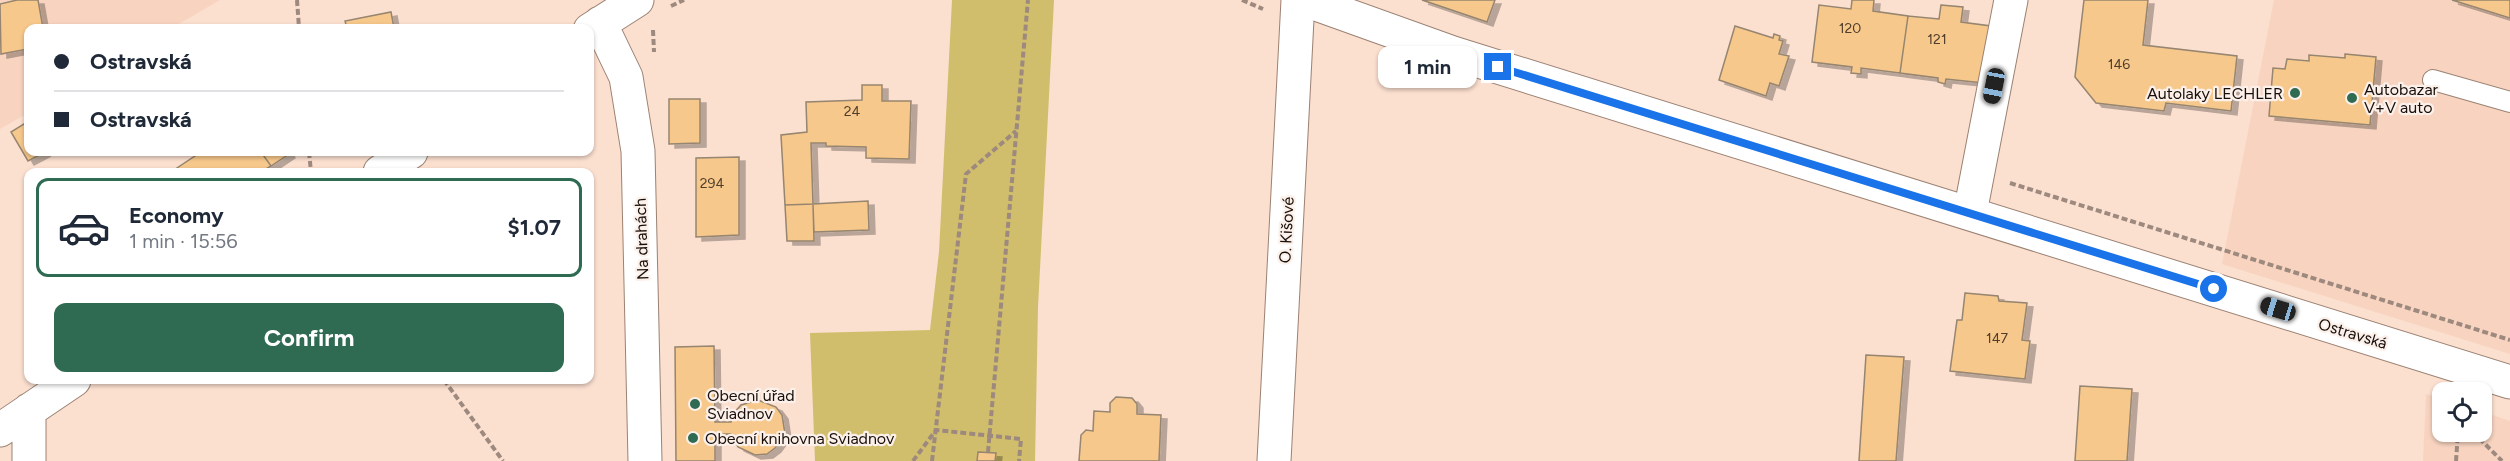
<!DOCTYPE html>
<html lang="en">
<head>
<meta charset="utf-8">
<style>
  body { margin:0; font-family:Figtree,sans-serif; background:#f6f6f7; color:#1f2937; height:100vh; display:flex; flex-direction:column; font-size:22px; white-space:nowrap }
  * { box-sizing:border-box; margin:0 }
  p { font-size:20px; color:#747a83 }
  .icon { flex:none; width:33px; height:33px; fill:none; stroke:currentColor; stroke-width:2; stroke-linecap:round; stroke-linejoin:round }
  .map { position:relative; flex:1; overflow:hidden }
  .details { position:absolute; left:24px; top:168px; width:570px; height:216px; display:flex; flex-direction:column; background:#fff; border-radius:12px; box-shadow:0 2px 4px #0004 }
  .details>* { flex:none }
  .top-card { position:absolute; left:24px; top:24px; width:570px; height:132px; border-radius:12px; box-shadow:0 2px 4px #0004; display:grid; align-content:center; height:132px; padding:0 30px; background:#fff }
  .buttons { position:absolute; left:2432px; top:382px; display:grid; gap:12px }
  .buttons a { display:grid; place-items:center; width:60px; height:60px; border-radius:12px; background:#fff; box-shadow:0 2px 4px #0004; font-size:30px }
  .end { position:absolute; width:27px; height:27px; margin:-14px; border:8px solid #1a73e8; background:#fff; box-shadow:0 0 0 3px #fff }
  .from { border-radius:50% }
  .bubble { position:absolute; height:42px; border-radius:12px; background:#fff; box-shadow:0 2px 4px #0004; font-size:20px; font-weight:700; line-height:42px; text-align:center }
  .car { position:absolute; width:18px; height:36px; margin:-18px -9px; border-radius:8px; box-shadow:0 0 4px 2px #0007; background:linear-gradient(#222 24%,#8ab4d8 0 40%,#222 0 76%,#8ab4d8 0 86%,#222 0) }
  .top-card b { display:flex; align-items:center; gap:21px; height:57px; font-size:22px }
  .top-card b+b { border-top:2px solid #e0e1e3 }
  .top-card i { width:15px; height:15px; background:#1f2937 }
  ul { padding:10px 0 0; list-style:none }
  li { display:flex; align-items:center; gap:18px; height:99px; margin:0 12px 9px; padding:0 18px; border:3px solid #e0e1e3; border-radius:12px }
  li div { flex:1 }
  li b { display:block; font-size:22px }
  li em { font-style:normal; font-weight:700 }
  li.current { border-color:#2f6a53 }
  li>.icon { width:54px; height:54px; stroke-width:1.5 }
  .primary-button { display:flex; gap:12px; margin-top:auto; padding:12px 30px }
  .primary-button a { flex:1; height:69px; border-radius:12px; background:#2f6a53; color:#fff; font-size:24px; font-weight:700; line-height:69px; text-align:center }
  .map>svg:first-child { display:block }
  .built { fill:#f8d4c0 }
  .green { fill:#d0be6c }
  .building { fill:#f7c88b; stroke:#96856f; stroke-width:1.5; filter:url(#shadow) }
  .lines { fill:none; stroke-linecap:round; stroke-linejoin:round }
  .service-casing { stroke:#9b8273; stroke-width:22 }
  .minor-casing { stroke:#9b8273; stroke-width:35 }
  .tertiary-casing { stroke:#9b8273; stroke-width:35 }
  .path { stroke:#9d897e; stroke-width:4; stroke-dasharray:6 3; stroke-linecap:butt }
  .service { stroke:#fff; stroke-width:20 }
  .minor { stroke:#fff; stroke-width:33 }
  .tertiary { stroke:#fff; stroke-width:33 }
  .route { stroke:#1a73e8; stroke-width:8 }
  .poi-dot { fill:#2f6a53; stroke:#fcf0ea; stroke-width:2 }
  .labels { text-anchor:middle; stroke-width:4.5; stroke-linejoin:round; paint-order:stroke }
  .number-label { font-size:14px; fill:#503d2a }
  .poi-label { font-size:16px; fill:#180f0a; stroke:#fcf0ea; text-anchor:start }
  .street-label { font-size:16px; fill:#180f0a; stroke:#fcf0ea }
</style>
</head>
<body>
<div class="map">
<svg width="2510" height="461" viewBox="0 0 2510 461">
  <defs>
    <filter id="shadow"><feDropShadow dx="6" dy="4" stdDeviation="0" flood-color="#0004"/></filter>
  </defs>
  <rect width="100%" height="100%" fill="#fbdfcf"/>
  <!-- built -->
  <path class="built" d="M0 0H220L172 28H28V113L0 129Z
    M2274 0H2510V354L2222 264Z
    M2426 394 2442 399V432H2481V411L2510 421V461H2423Z"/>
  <!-- green -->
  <path class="green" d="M952 0H1054L1038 307 1035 461H815L810 333 930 330 939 252Z"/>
  <!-- building -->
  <path class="building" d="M17 0H38L43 28H28V49L1 54 0 4Z
    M1422 0H1495L1487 22Z
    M1852 0H1874L1873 11 1908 16 1900 73 1861 68V74L1851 73 1852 67 1812 62 1819 5 1851 9Z
    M2084 0H2148L2143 45 2237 56 2231 111 2166 103 2164 111 2096 103 2075 77Z
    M2452 0H2510V18Z
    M1941 5 1963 7 1961 22 1991 26 1984 83 1946 79 1945 84 1938 82V78L1900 73 1908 16 1939 19Z
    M391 12 394 28H347L345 21Z
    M1735 26 1773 38 1774 34 1780 36 1779 40 1783 41 1779 54 1789 56 1779 86 1770 83 1766 96 1719 80Z
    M2345 54 2376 57 2370 125 2269 116 2273 68 2285 69 2287 59 2309 61V55L2345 58Z
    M862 85H882V101H911L909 159 866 158V147L826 146V143H811L813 204 785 205 781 135 807 132 806 102 862 100Z
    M669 99H700V143L669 144Z
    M27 122 28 152H45L28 161 11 132Z
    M201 152H261L271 166 261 172H171Z
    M261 152H288L289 154 271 166Z
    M739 157V235L696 237V158Z
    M868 201 869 230 814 232 813 204Z
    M813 204 814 241H787L785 205Z
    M1965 293 1998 296 1999 301 2027 303 2022 340 2030 341 2025 379 1950 371 1957 320H1962Z
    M714 346 715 422H731L734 413 741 405 758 400 776 407 782 415 785 434 775 448 767 454 755 455 738 447 731 434H715V461H676L675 347Z
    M1866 355 1904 357 1896 461H1859Z
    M2080 386 2132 389 2127 461H2075Z
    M1116 397 1132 398 1137 404V414L1161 415 1159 461H1079L1081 435 1086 430 1093 431 1094 411 1110 412V403Z
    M978 452 996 453 995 461H977Z"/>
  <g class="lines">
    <defs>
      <path id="service" d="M2433 80 2510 102"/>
      <path id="minor" d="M600 23 626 77 638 151 645 461
        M590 30 637 0
        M380 172 411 152
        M1970 213 2011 0
        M29 410V461
        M0 430 74 380
        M1274 461 1298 0"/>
      <path id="tertiary" d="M1305 0 1453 53 2510 382"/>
    </defs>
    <!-- service casing -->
    <use href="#service" class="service-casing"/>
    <!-- minor casing -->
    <use href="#minor" class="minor-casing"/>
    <!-- tertiary casing -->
    <use href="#tertiary" class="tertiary-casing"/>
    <!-- path -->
    <path class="path" d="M297 0 299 28
      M1242 0 1263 9
      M671 6 684 0
      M653 30 654 52
      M309 152 311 172
      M2010 183 2510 340
      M444 380 503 461
      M2473 432 2502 461
      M988 452 1028 0
      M913 461 936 430 1021 439 1019 461
      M932 461 966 174 1016 131
      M2456 461 2458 432"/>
    <!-- service -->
    <use href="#service" class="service"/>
    <!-- minor -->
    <use href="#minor" class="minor"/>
    <!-- tertiary -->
    <use href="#tertiary" class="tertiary"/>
  </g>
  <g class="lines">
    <!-- route -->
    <path class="route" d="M1498 67 2214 289"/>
  </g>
  <!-- markers -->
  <g class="poi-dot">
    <circle cx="2295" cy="93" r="6"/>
    <circle cx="2352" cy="98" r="6"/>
    <circle cx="695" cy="404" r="6"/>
    <circle cx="693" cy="438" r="6"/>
  </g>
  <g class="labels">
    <!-- number labels -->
    <g class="number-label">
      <text x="1850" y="33">120</text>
      <text x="1937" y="44">121</text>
      <text x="2119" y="69">146</text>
      <text x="852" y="116">24</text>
      <text x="712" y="188">294</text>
      <text x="1997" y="343">147</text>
    </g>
    <!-- poi labels -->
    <g class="poi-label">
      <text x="2364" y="95">Autobazar<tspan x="2364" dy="18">V+V auto</tspan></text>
      <text x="2283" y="99" text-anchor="end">Autolaky LECHLER</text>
      <text x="707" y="401">Obecní úřad<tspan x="707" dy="18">Sviadnov</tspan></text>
      <text x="705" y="444">Obecní knihovna Sviadnov</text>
    </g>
    <!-- street labels -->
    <g class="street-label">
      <text transform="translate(1286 230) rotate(-87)" y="6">O. Kišové</text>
      <text transform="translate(641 239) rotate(-92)" y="6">Na drahách</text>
      <text transform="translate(2353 333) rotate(17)" y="6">Ostravská</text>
    </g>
  </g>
</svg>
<div class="buttons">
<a><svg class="icon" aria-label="locate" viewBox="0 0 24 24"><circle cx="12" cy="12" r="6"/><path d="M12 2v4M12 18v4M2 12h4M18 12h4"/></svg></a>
</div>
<i class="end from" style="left:2214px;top:289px"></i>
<i class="end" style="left:1498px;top:67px"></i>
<div class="bubble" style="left:1378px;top:46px;width:99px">1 min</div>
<i class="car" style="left:1994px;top:86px;rotate:191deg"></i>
<i class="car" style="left:2278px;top:309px;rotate:287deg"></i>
<div class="top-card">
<b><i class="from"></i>Ostravská</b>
<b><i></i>Ostravská</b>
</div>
<section class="details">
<ul>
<li class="current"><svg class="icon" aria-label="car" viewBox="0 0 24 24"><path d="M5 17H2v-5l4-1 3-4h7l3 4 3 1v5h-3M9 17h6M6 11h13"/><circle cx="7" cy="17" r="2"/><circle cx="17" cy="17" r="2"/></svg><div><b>Economy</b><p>1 min · 15:56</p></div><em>$1.07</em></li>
</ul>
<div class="primary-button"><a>Confirm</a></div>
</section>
</div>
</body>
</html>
